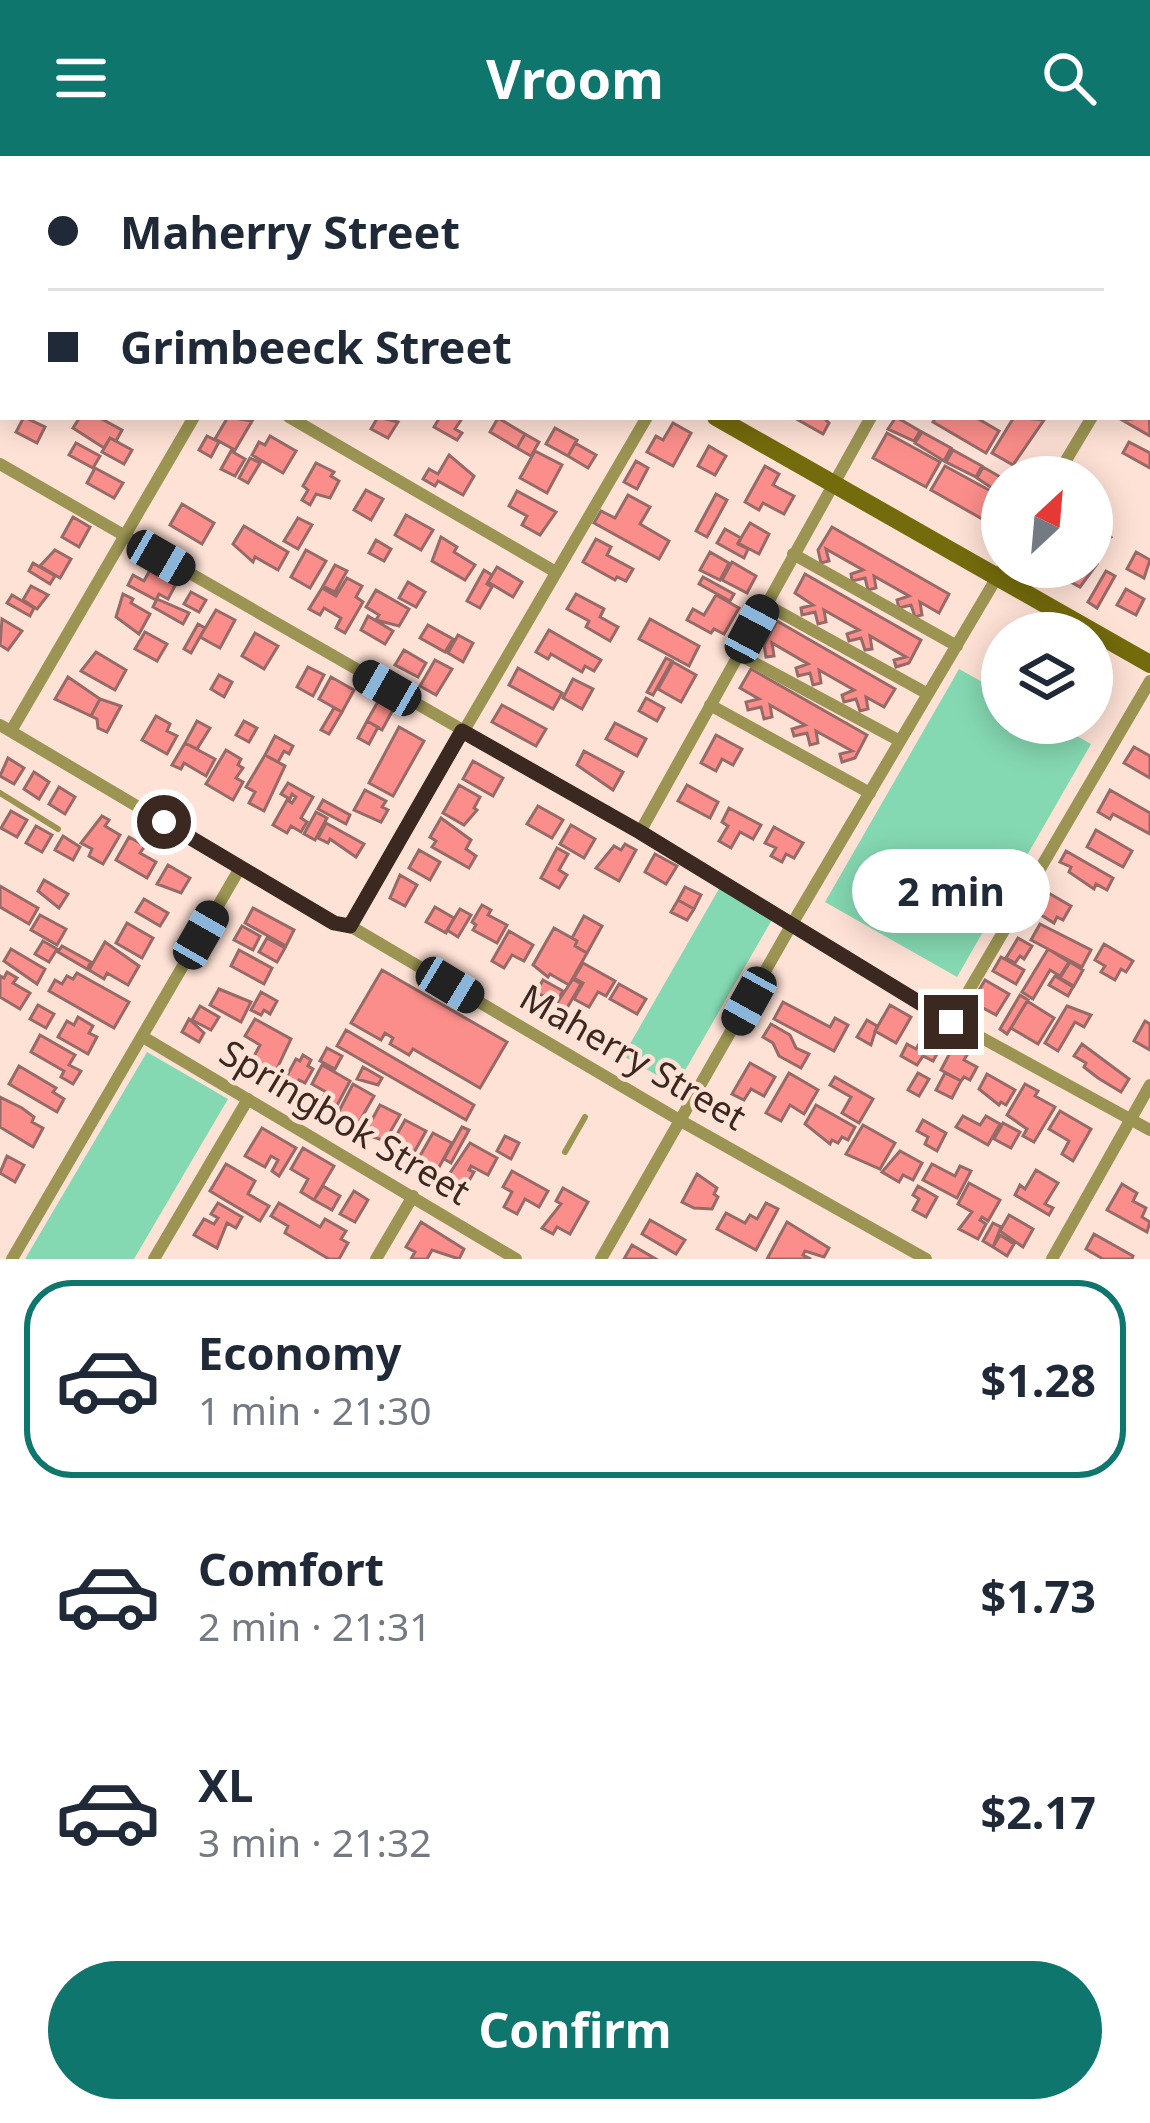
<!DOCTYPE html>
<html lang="en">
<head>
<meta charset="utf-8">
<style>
  body { margin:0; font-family:"Noto Sans",sans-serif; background:#f2f2f3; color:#1f2937; height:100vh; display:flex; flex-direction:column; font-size:45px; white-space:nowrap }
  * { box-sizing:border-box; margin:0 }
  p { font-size:39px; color:#747a83 }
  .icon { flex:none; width:66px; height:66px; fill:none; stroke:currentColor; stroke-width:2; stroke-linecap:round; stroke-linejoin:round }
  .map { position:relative; height:1103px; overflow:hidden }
  .details { display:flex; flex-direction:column; background:#fff; flex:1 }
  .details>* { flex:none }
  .banner { position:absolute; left:0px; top:0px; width:1152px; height:264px; box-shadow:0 6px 30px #0003; display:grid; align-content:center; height:264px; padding:0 48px; background:#fff }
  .needle { width:78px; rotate:26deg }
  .fabs { position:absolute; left:981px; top:300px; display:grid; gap:24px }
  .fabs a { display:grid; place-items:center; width:132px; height:132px; border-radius:50%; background:#fff; box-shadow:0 6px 30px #0003; font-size:60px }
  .end { position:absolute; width:54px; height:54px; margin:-27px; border:15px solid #3a2821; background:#fff; box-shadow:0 0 0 6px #fff }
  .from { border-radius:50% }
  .bubble { position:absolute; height:84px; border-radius:42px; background:#fff; box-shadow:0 6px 30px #0003; font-size:39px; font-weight:700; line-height:84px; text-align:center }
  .car { position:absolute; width:36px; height:72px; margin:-36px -18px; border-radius:15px; box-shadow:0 0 9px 3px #0007; background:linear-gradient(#222 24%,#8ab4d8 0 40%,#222 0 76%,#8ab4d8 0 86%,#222 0) }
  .banner b { display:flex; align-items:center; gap:42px; height:114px; font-size:45px }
  .banner b+b { border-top:3px solid #e0e1e3 }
  .banner i { width:30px; height:30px; background:#1f2937 }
  ul { padding:21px 0 0; list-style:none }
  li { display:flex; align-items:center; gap:36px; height:198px; margin:0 24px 18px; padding:0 24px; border:6px solid transparent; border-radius:48px }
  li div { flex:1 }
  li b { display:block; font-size:45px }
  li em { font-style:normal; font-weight:700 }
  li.current { border-color:#0f766e }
  li>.icon { width:108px; height:108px; stroke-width:1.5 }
  .primary-button { display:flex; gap:24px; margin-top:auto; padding:24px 48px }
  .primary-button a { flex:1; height:138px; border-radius:72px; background:#0f766e; color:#fff; font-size:48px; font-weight:700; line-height:138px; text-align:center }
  header { display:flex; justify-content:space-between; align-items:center; height:156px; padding:0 48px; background:#0f766e; color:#fff; font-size:54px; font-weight:700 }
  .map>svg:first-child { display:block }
  .green { fill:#85d9b2 }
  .building { fill:#fb8e8a; stroke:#986a67; stroke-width:3 }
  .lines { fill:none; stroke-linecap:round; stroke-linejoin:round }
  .lane { stroke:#9b9453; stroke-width:6 }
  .street { stroke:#9b9453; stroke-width:12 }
  .secondary { stroke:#746b0c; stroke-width:18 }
  .route { stroke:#3a2821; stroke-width:15 }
  .labels { text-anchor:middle; stroke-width:9; stroke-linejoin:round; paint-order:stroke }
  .street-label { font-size:36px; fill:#3a2821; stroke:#ffe2d6 }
</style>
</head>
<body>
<header><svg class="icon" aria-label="menu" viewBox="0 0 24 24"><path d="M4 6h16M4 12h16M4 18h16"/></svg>Vroom<svg class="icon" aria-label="search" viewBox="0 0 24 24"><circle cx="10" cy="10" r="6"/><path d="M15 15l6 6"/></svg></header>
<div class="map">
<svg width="1150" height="1103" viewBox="0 0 1150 1103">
  <rect width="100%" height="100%" fill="#ffe2d6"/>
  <!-- green -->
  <path class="green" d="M959 513 1002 537V567H1054L1091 588 957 821 825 746Z
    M720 731 773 762 676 930 623 900Z
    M147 896 228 943 134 1103H25Z"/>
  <!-- building -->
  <path class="building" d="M1149 252 1150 280 1122 264 1149 261Z
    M24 261 45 271 37 287 16 276Z
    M80 261H98L122 274 116 285 110 282 104 292 73 272Z
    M228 261 252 265 235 294 215 283Z
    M378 261 398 266 388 282 371 273Z
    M440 261H463L455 273 462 277 457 284 434 271Z
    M793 261H823L829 267 823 278Z
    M896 261 920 275 914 285 888 273Z
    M936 261H975L999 275 986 297 933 266Z
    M1014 261 1044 264 1013 309 992 297Z
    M498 262 525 278 517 292 490 276Z
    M673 267 691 277 673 310 647 296 656 280 663 284Z
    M555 272 577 284 568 300 546 288Z
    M922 276 951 292 944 305 915 287Z
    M887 277 940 306 926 331 873 302Z
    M525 278 539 286 531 300 517 292Z
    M207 280 219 286 211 301 199 294Z
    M270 280 296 295 283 317 252 299 259 286 265 289Z
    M110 282 132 294 124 308 102 296Z
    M1129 286 1150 297V312L1123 297Z
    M76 287 100 300 93 312 69 299Z
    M575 287 596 299 588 312 568 300Z
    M709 290 726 300 715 319 698 310Z
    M953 294 982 310 976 321 946 306Z
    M231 295 245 303 235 320 221 313Z
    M535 295 562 309 547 337 520 322Z
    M449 299 474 320 463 339 438 325 435 330 423 323 429 313 438 318Z
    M250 302 260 307 248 327 239 322Z
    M636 305 648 312 637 333 624 326Z
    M316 307 334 316 331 320 339 325 330 342 316 338 310 349 302 344 308 334 303 330Z
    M765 310 779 318 773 329 794 340 784 358 763 347 759 354 745 346Z
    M945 310 998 339 984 364 931 334Z
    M983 311 1002 322 1001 338 977 322Z
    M95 312 123 327 114 342 87 327Z
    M366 334 383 343 371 364 354 354Z
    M517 335 556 356 540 379 522 369 527 360 509 350Z
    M716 338 727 344 707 381 696 375Z
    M628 339 650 351 640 368 669 385 659 403 594 367 601 355 615 362Z
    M182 348 214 367 202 388 170 369Z
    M406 359 433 374 421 394 395 379Z
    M73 361 90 371 79 391 62 381Z
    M1094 361 1111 381 1096 393 1092 388Z
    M298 362 312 369 298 393 284 385Z
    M750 367 769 378 759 398 738 387Z
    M244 370 288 396 278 414 255 401 253 406 233 388Z
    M832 371 949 438 939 457 920 446 922 459 915 461 911 449 899 452 897 444 909 440 874 420 876 432 868 434 865 422 852 425 851 418 863 414 826 393 829 405 821 407 818 394Z
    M725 373 741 382 738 388 748 393 744 402 717 387Z
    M441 381 457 391 454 396 475 409 465 424 432 405Z
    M596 383 611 391 607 399 633 413 626 425 617 421 615 424 583 406Z
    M376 384 391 393 384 405 369 397Z
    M55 394 71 403 60 422 40 410Z
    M306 394 326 405 310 432 291 421Z
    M710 396 729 407 720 424 700 414Z
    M1136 396 1150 404 1144 422 1127 413Z
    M1092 405 1097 408 1080 431 1043 411H1092Z
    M732 406 756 420 747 437 722 424Z
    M33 407 55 420 50 428 29 415Z
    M335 409 347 415 335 436 323 430Z
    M497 411 522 426 513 441 488 426Z
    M151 412 177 426 168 443 159 438 156 444 128 429 133 419 144 425Z
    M484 414 492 419 487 428 492 431 480 452 467 445Z
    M1106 415 1115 420 1097 452 1088 446Z
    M805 418 921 484 909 507 896 511 894 504 906 501 870 480 872 493 865 494 861 482 849 485 847 478 859 474 824 454 826 466 818 468 815 456 802 459 801 452 813 449 795 437Z
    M703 421 734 438 730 445 699 428Z
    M347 422 362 430 356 441 363 446 345 477 336 472 341 462 324 452 320 459 309 453 322 432 336 440Z
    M408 426 425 436 416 451 399 442Z
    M31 430 48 439 37 453 23 444Z
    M1126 433 1144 443 1136 459 1117 449Z
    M376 434 409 453 399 470 376 464 379 459 366 451Z
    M191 436 206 444 199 456 184 448Z
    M123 438 133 443 131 447 150 458 139 478 116 461Z
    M576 438 604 453 600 461 618 471 610 485 586 471 589 465 567 453Z
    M12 439 34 452 30 460 7 447Z
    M716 439 739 452 724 478 714 473 711 477 687 464 693 453 704 459Z
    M157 443 189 457 183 468 153 451Z
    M216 454 235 464 220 492 200 481Z
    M368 460 393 475 385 488 361 474Z
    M2 463 22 475 8 494 0 489Z
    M650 463 699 490 689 510 639 483Z
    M777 465 895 533 884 551 866 541 868 553 860 555 856 543 844 546 842 539 854 534 819 514 821 527 813 529 810 517 798 520 796 512 808 508 772 487 774 500 766 501 764 489Z
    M198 468 205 472 191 497 184 493Z
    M428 469 453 483 445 496 420 482Z
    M549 474 601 504 594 515 585 510 582 516 551 498 548 503 536 496Z
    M145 476 167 488 157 505 135 493Z
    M255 477 278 490 264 513 242 500Z
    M458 479 473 487 463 506 448 497Z
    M404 494 426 507 418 521 395 509Z
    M96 496 126 514 115 534 81 515Z
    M666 502 672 505 653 539 647 536Z
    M435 504 452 513 436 539 420 530Z
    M673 506 696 519 681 546 658 533Z
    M308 511 324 519 313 540 297 531Z
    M518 512 562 537 553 553 509 529Z
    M751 513 867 579 855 602 842 606 840 598 852 595 816 575 818 587 810 589 807 577 794 580 792 573 805 569 770 549 772 561 764 563 761 551 748 554 746 546 759 543 740 532Z
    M219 519 232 526 224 541 211 533Z
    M68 521 100 543 91 560 55 543Z
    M331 521 354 534 342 556 319 543Z
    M573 523 593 533 582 553 563 542Z
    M380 542 395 550 382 574 367 565Z
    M646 542 664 552 657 565 639 555Z
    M100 543 121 550 107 576 98 572 97 563 91 560Z
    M502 549 546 573 536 590 492 566Z
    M334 552 342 556 329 578 321 574Z
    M156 560 170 568 167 575 177 580 167 598 142 584Z
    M197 565 210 572 197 593 185 587Z
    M244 565 257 572 249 586 236 579Z
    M367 565 378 571 369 588 358 582Z
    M615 567 646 583 637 600 606 583Z
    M399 571 424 585 393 640 369 627Z
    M716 579 742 593 733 609 722 603 716 615 701 607Z
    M275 580 293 590 289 598 284 595 278 606 265 599Z
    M185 587 215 603 206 620 184 607 181 613 172 609Z
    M1134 591 1150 600V622L1124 607Z
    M226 594 241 603 238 609 243 612 236 622 243 626 233 644 206 628Z
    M584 595 623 616 613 634 577 609Z
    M265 599 285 610 264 655 249 647 255 636 246 631Z
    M8 602 24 612 14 628 0 620Z
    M473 605 503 622 493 640 463 623Z
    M34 616 49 626 39 643 24 633Z
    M288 627 313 641 301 662 307 666 301 676 291 670 287 677 273 669 287 644 292 647 296 641 292 638 290 643 281 638Z
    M459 629 480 641 474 652 477 654 464 669 443 657Z
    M687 629 718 646 710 662 678 645Z
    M59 631 75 641 65 658 49 648Z
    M365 634 386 645 382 651 388 654 381 666 354 654Z
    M1110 634 1150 657V678L1113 658 1110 663 1098 656Z
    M323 644 350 659 346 668 318 653Z
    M538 650 563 664 552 682 527 668Z
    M729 652 761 669 753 683 740 676 731 692 719 685 728 670 722 666Z
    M11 655 27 664 17 681 1 672Z
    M316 656 327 662 315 684 304 678Z
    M102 660 109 664 105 670 120 679 103 708 89 700 92 693 81 687Z
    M441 662 471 684 466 693 476 700 469 712 432 691 436 685 430 681Z
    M326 667 364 688 356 701 330 683 328 687 318 682Z
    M571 669 595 683 584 702 560 688Z
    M36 670 52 679 42 696 26 687Z
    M774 671 803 687 794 702 786 698 782 706 771 700 776 692 765 687Z
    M1096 674 1132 695 1123 711 1087 691Z
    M63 680 80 691 73 704 55 694Z
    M129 681 145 690 140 697 156 706 147 722 116 704Z
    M625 688 636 694 619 725 596 712 614 690 621 694Z
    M557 692 568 698 559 714 567 719 559 732 541 722Z
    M419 694 440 706 430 724 409 712Z
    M1066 695 1113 722 1107 734 1096 728 1094 733 1069 716 1071 711 1060 706Z
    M655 698 677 710 666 728 645 716Z
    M168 709 190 722 181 737 157 728Z
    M400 719 417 729 405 750 390 742Z
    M44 724 68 738 59 752 38 735Z
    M0 730 38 752 29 768 0 751Z
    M685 731 701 739 694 753 678 744Z
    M1045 735 1071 750 1063 764 1057 761 1054 767 1033 754Z
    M144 743 168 757 160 770 136 756Z
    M678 744 694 753 687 764 671 756Z
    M482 749 491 754 488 759 507 769 497 787 473 774 476 769 472 766Z
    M435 751 454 762 446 777 426 766Z
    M253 752 294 774 286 790 245 767Z
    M460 753 471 759 458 781 447 774Z
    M40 759 66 773 57 789 31 774Z
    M584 760 602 770 587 797 575 790 577 785 572 782Z
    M127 767 153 782 142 802 116 787Z
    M1040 768 1091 794 1082 811 1031 784Z
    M242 770 260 780 253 794 234 784Z
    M554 772 577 785 575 790 587 797 569 829 550 818 548 821 533 809Z
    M509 775 533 789 524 805 512 799 504 812 492 805Z
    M267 782 285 792 277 806 259 796Z
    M1018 782 1032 790 1024 803 1020 800 1015 807 1006 802Z
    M43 785 57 793 49 806 35 798Z
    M105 786 139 810 128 829 107 817 104 823 89 814Z
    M1104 788 1133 805 1126 816 1121 813 1115 824 1101 816 1105 810 1095 804Z
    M62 790 91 806 87 813 58 796Z
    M11 793 45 813 37 828 4 805Z
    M1048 793 1069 806 1060 820 1050 814 1033 843 1022 836Z
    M239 794 272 812 264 828 231 810Z
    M1001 801 1024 814 1016 828 993 815Z
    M1070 806 1083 814 1074 830 1060 822Z
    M583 807 615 825 606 840 598 836 589 851 574 843 583 827 574 822Z
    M382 814 507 886 480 932 413 893 409 899 390 888 393 882 385 877 381 884 351 867Z
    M7 816 17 822 13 827 30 837 20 853 0 841V820L4 822Z
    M77 817 129 846 114 872 49 835 55 824 62 828 67 820 73 823Z
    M1055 820 1073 831 1068 840 1049 829Z
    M573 823 581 828 567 852 557 847Z
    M543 824 563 835 556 847 536 836Z
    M985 824 1009 838 996 859 972 846Z
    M619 828 646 843 637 858 610 843Z
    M219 833 251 846 241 866 210 849Z
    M261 836 277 845 270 858 264 854 261 859 251 854Z
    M1020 839 1028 844 1007 878 1000 873Z
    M1027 845 1054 862 1038 888 1011 872Z
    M783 846 830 871 835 862 848 869 834 895 774 863Z
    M38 849 54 858 46 872 30 863Z
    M890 849 911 861 896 887 875 875Z
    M200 850 219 861 211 874 192 864Z
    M1067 850 1091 859 1084 871 1075 866 1058 895 1045 887Z
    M78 861 93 870 89 877 97 881 88 898 58 881 67 865 74 869Z
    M189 863 204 877 199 886 182 876Z
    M255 863 291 883 275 917 252 904 260 889 245 880Z
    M867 864 877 870 871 889 857 881Z
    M1145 865 1150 868V894L1134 885Z
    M771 868 790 879 796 892 809 898 801 912 779 900 773 887 763 881Z
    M346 874 474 949 466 964 337 890Z
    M40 879 75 899 69 909 81 915 73 928 61 921 64 915 31 896Z
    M923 881 941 891 933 905 923 900 917 909 901 900 907 888 916 893Z
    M1082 888 1129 923 1121 936 1098 922 1084 911 1086 907 1074 900Z
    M953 891 967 899 964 904 977 911 970 924 964 921 961 925 941 914Z
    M327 892 342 900 335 913 320 905Z
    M303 899 311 904 308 910 313 913 305 927 299 924 295 931 284 925 296 903 300 905Z
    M750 907 775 921 764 940 751 933 744 944 732 938Z
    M322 909 350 925 334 955 320 947 326 936 312 928Z
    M19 910 56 932 53 936 64 943 57 956 9 928Z
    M363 911 382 922 378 929 357 923Z
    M789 917 818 934 804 958 790 949 781 965 766 957Z
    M918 917 929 923 919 940 908 934Z
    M945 917 961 925 952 942 936 934Z
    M987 918 1015 934 1006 949 1001 946 999 949 979 933Z
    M835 921 873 943 859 967 842 957 851 941 830 929Z
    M353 928 374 940 358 968 338 957Z
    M1025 928 1038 935 1035 940 1055 951 1034 986 1023 980 1027 973 1007 959Z
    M0 941 22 952 34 961 32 966 43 972 33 991 0 971Z
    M380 949 400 959 385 985 364 978Z
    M816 949 855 971 848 984 842 981 838 987 832 984 830 988 805 968Z
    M1060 955 1091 973 1073 1005 1062 998 1069 985 1049 973Z
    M963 960 980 969 986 960 1000 968 988 989 956 971Z
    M405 964 426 975 412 1000 391 989Z
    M923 964 946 977 937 995 925 988 928 981 917 975Z
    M1003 967 1020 976 1011 992 994 983Z
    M863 969 895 987 880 1013 846 998Z
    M462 971 469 974 451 1007 444 1003Z
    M262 972 296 992 279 1020 272 1015 278 1004 271 1000 265 1011 245 1000Z
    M433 977 452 987 437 1015 417 1005Z
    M505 980 519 987 511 1003 497 995Z
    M470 987 497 1002 488 1019 471 1010 469 1014 474 1016 466 1030 448 1020Z
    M303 992 334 1010 314 1044 301 1036 308 1023 291 1013Z
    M900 995 922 1007 913 1024 903 1019 899 1026 882 1016Z
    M7 1000 24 1009 15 1026 0 1017Z
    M226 1008 255 1025 248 1038 269 1050 260 1065 210 1035Z
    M932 1008 955 1020 960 1010 971 1015 957 1042 923 1024Z
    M1036 1014 1058 1027 1045 1048 1053 1052 1049 1059 1015 1039 1020 1029 1025 1033Z
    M512 1015 548 1035 539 1051 525 1043 517 1058 504 1051 512 1036 503 1031Z
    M697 1018 717 1032 714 1038 718 1041 712 1053 694 1052 682 1046Z
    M969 1027 1000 1044 988 1065 982 1061 980 1064 986 1068 978 1083 959 1073 972 1056 958 1048Z
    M1122 1028 1137 1037 1133 1045 1146 1052 1142 1061 1150 1066 1147 1076 1107 1054Z
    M323 1030 340 1040 332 1054 314 1044Z
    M918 1030 937 1041 926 1061 913 1054 919 1043 913 1039Z
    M563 1032 588 1046 570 1078 557 1071 553 1078 542 1072 561 1048 556 1045Z
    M354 1035 368 1044 355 1066 340 1058Z
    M218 1047 242 1061 236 1072 227 1067 217 1092 194 1079 204 1063 214 1068 218 1062 211 1058Z
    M279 1047 320 1071 325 1063 346 1075 341 1083 348 1087 339 1103H329L285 1077 288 1070 271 1060Z
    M766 1047 778 1053 756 1094 717 1073 726 1057 745 1067 750 1059 757 1063Z
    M1009 1059 1033 1073 1023 1091 1000 1075Z
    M650 1064 685 1084 676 1098 642 1078Z
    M421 1066 464 1093 459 1103 432 1094 427 1103H411L415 1096 406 1091Z
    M787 1066 829 1092 824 1101 805 1095 803 1099 811 1103H767Z
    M993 1067 1001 1071 993 1091 983 1085Z
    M1094 1078 1133 1100 1132 1103H1103L1086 1093Z
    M1000 1079 1014 1088 1007 1100 993 1091Z
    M632 1089 656 1103H624Z"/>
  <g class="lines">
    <!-- lane -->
    <path class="lane" d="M0 637 58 673
      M565 996 585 961"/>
    <!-- street -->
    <path class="street" d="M95 3 97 0
      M344 3 346 0
      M582 3 584 0
      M797 3 799 0
      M1149 150H1150
      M0 163 3 158
      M1149 166 1150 164
      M289 261 554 415
      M0 308 640 676 951 865 1150 974
      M1056 321 1092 261
      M793 398 957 490
      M765 448 928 538
      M738 498 900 585
      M710 549 870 637
      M0 569 334 767 350 770 681 965 926 1103
      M11 575 194 261
      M640 676 871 261
      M350 770 647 261
      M951 865 1150 525
      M143 881 516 1103
      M12 1103 240 712
      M154 1103 248 943
      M376 1103 413 1040
      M601 1103 792 768 1003 411
      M1052 1103 1150 929"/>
    <!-- secondary -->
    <path class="secondary" d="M264 0 270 3
      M716 261 1150 508"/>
  </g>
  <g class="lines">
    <!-- route -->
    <path class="route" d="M164 666 334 767 350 770 462 575 640 676 951 866"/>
  </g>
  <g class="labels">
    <!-- street labels -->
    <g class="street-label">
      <text transform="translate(633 901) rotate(30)" y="13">Maherry Street</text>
      <text transform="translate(345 966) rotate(31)" y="13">Springbok Street</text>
    </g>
  </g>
</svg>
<div class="fabs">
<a><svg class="needle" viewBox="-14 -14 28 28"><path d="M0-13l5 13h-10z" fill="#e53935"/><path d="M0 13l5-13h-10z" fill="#747a83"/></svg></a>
<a><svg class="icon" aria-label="layers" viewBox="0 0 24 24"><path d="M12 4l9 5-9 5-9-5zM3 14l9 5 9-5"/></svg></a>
</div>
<i class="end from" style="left:164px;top:666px"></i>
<i class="end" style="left:951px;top:866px"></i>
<div class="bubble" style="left:852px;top:693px;width:198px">2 min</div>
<i class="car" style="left:161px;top:402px;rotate:120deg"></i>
<i class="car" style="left:752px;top:473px;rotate:28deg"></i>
<i class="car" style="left:387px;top:532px;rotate:300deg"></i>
<i class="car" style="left:201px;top:779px;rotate:30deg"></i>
<i class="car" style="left:450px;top:829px;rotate:121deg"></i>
<i class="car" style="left:749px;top:845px;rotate:209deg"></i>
<div class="banner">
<b><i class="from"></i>Maherry Street</b>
<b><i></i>Grimbeeck Street</b>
</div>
</div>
<section class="details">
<ul>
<li class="current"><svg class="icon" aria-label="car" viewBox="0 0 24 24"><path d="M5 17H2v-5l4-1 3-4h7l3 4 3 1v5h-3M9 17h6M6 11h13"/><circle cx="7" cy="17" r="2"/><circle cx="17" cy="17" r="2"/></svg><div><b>Economy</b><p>1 min · 21:30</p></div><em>$1.28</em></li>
<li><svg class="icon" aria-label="car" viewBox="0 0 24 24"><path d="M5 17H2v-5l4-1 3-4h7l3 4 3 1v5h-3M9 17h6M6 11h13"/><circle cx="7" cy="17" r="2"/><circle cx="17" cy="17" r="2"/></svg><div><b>Comfort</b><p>2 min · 21:31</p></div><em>$1.73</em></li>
<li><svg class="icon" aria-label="car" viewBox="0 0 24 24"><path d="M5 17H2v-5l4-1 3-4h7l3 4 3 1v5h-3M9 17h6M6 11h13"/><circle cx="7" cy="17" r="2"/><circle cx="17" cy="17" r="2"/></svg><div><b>XL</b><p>3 min · 21:32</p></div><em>$2.17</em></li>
</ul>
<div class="primary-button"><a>Confirm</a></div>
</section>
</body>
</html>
